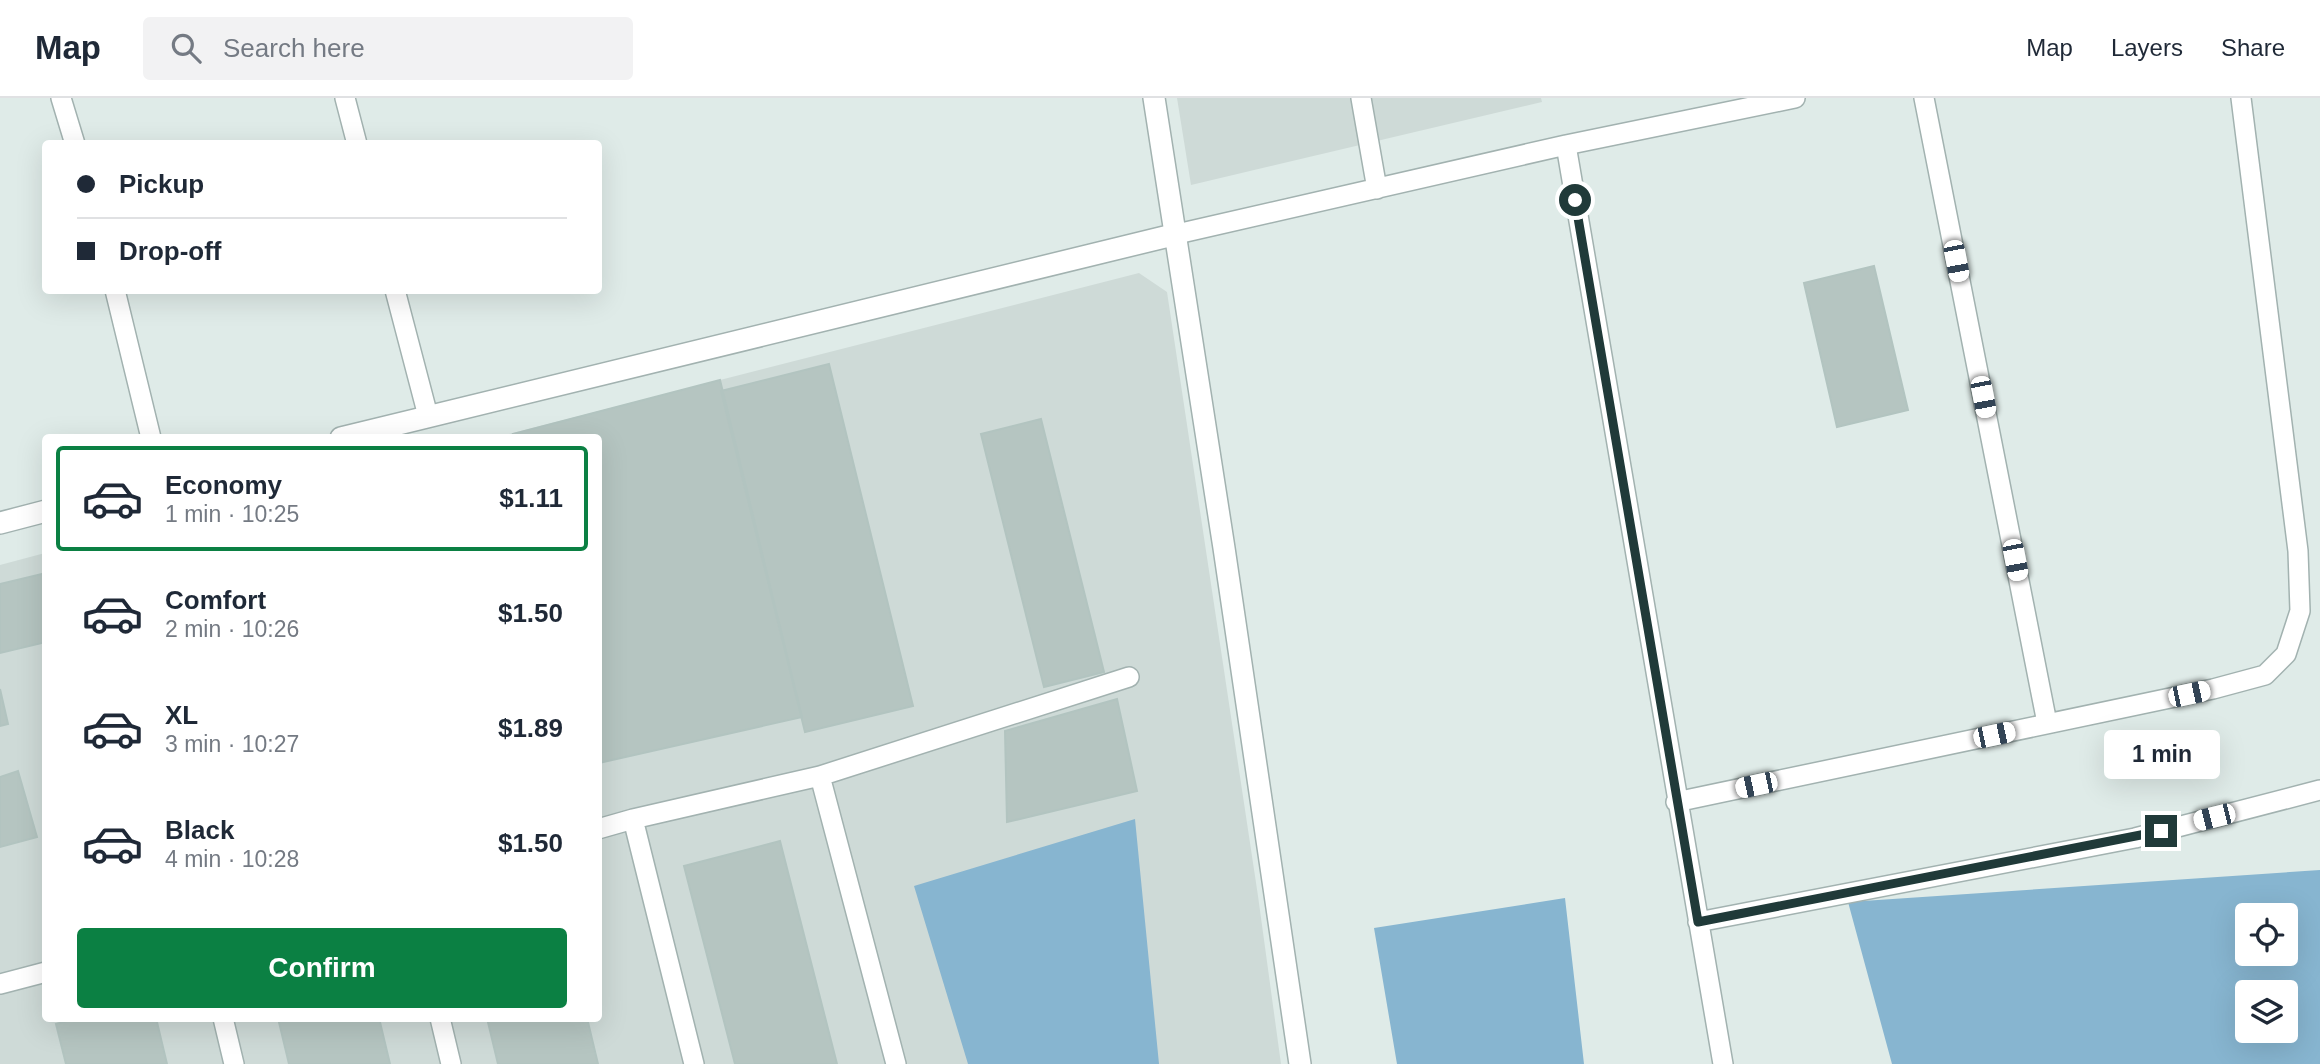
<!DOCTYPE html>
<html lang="en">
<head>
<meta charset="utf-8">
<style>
  body { margin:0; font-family:Helvetica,sans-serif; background:#f2f2f3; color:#1f2937; height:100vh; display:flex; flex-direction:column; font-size:26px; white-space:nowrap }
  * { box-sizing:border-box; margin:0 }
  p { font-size:23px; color:#747a83 }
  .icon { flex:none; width:38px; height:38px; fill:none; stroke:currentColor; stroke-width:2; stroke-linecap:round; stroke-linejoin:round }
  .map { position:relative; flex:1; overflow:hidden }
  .side { position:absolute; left:42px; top:336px; width:560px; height:588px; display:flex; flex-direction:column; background:#fff; border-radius:7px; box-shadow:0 7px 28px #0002 }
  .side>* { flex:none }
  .hud { position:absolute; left:42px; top:42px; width:560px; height:154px; border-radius:7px; box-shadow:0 7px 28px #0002; display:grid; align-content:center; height:154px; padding:0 35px; background:#fff }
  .fabs { position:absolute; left:2235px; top:805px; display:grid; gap:14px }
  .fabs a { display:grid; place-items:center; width:63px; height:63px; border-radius:7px; background:#fff; box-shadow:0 7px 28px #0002; font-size:35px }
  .end { position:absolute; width:32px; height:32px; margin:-16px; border:9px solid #203a39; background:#fff; box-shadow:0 0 0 4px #fff }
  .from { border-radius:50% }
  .bubble { position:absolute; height:49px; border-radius:7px; background:#fff; box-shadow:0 7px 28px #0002; font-size:23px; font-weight:700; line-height:49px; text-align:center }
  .car { position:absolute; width:21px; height:42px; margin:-21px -10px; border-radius:9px; box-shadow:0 0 5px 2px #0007; background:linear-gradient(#fff 24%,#345 0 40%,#fff 0 76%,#345 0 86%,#fff 0) }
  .hud b { display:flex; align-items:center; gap:24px; height:66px; font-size:26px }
  .hud b+b { border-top:2px solid #e0e1e3 }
  .hud i { width:18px; height:18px; background:#1f2937 }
  ul { padding:12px 0 0; list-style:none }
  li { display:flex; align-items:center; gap:21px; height:105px; margin:0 14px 10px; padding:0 21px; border:4px solid transparent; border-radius:7px }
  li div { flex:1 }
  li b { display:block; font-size:26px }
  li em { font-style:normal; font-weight:700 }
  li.selected { border-color:#0b8043 }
  li>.icon { width:63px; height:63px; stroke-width:1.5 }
  .cta { display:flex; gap:14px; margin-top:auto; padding:14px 35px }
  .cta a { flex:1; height:80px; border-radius:7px; background:#0b8043; color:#fff; font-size:28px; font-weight:700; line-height:80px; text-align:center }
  header { display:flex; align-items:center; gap:42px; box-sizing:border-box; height:98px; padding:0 35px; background:#fff; border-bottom:2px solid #e0e1e3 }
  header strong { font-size:33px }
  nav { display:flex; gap:38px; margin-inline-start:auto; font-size:24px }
  .search { width:490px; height:63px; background:#f2f2f3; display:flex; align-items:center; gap:18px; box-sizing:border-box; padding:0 24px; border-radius:7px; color:#747a83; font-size:26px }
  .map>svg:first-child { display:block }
  .built { fill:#cedad7 }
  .water { fill:#87b5d0; fill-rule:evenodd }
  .building { fill:#b5c5c1; stroke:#b2c4c0; stroke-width:2 }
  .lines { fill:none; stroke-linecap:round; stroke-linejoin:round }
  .lane-casing { stroke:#a2b2b0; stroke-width:22 }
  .street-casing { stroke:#a2b2b0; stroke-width:24 }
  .lane { stroke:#fff; stroke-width:19 }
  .street { stroke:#fff; stroke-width:21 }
  .route { stroke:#203a39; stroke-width:9 }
</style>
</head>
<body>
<header>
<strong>Map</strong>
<div class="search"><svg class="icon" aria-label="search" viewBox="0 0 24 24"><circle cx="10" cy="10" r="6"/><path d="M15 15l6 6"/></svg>Search here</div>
<nav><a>Map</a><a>Layers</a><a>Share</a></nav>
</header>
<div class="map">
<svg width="2320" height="966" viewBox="0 0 2320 966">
  <rect width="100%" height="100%" fill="#dfebe8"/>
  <!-- built -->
  <path class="built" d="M1177 0H1541L1542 4 1191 87Z
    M1139 175 1167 194 1258 798 1281 966H0V467L45 455 46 920H598V340L497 339Z"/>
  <!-- water -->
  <path class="water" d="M1135 721 1159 966H968L914 788Z
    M2320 772V966H1892L1848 804ZM2247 817H2286V856H2247ZM2247 894H2286V933H2247Z
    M1565 800 1584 966H1397L1374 830Z"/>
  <!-- building -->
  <path class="building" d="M1874 168 1908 312 1837 329 1804 185Z
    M829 266 913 608 805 634 721 293Z
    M720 282 802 619 599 665 598 340H514L513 336Z
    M1041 321 1104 574 1044 589 981 336Z
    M46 475V544L0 555V486Z
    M0 591 8 626 0 628Z
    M1117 601 1137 693 1007 724 1005 633Z
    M18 673 37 739 0 749V679Z
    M780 743 837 966H735L684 768Z
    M78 920H156L167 966H66L56 926Z
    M278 920H379L390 966H289Z
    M487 920H587L598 966H498Z"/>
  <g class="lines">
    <defs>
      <path id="lane" d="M61 0 75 46
        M345 0 357 46
        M1361 0 1377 91
        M1924 0 2047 625
        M1566 47 1795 0
        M1177 136 1566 47 1723 966
        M115 192 151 340
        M395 192 428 318
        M820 678 896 966
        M1676 704 2213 591 2265 577 2286 556 2300 513 2298 453 2241 0
        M598 731 633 721
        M1698 824 2135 740 2320 692
        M0 886 46 874
        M223 920 234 966
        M440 920 451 966
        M694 966 633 721 820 678 1129 579"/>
      <path id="street" d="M1154 0 1224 450 1300 966
        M341 340 1177 136
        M0 425 46 413"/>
    </defs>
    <!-- lane casing -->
    <use href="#lane" class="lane-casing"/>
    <!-- street casing -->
    <use href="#street" class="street-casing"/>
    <!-- lane -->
    <use href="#lane" class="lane"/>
    <!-- street -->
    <use href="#street" class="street"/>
  </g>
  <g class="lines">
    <!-- route -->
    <path class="route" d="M1575 102 1698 824 2161 733"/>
  </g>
</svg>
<div class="fabs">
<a><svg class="icon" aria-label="locate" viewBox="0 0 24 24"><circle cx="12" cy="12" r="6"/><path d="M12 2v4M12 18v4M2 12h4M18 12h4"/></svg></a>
<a><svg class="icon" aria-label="layers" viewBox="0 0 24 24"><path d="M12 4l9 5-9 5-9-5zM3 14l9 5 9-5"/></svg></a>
</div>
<i class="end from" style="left:1575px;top:102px"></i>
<i class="end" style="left:2161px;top:733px"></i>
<div class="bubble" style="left:2104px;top:632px;width:116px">1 min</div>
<i class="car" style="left:1956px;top:163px;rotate:169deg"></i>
<i class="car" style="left:1983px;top:299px;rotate:169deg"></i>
<i class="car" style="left:2015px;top:462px;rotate:169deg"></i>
<i class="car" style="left:2189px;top:596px;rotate:78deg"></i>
<i class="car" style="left:1994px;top:637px;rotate:78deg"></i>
<i class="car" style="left:1756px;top:687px;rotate:258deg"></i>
<i class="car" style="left:2214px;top:719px;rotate:256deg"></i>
<div class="hud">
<b><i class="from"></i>Pickup</b>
<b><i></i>Drop-off</b>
</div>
<section class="side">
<ul>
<li class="selected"><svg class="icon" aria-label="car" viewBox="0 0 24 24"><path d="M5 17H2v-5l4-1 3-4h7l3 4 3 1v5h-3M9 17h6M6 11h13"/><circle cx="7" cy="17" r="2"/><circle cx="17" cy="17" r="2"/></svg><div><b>Economy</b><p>1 min · 10:25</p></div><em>$1.11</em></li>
<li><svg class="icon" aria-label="car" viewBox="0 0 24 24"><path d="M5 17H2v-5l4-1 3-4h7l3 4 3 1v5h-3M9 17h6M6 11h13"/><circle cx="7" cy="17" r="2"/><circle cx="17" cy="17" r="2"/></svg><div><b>Comfort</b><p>2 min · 10:26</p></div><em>$1.50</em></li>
<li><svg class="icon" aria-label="car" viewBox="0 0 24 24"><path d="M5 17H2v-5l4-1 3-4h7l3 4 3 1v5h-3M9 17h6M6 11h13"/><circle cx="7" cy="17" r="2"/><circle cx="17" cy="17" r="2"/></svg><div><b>XL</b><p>3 min · 10:27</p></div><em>$1.89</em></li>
<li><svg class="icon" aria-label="car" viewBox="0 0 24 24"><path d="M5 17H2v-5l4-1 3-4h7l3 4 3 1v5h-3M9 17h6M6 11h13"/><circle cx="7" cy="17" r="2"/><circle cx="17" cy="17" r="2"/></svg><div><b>Black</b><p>4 min · 10:28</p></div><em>$1.50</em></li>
</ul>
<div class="cta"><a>Confirm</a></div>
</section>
</div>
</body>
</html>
